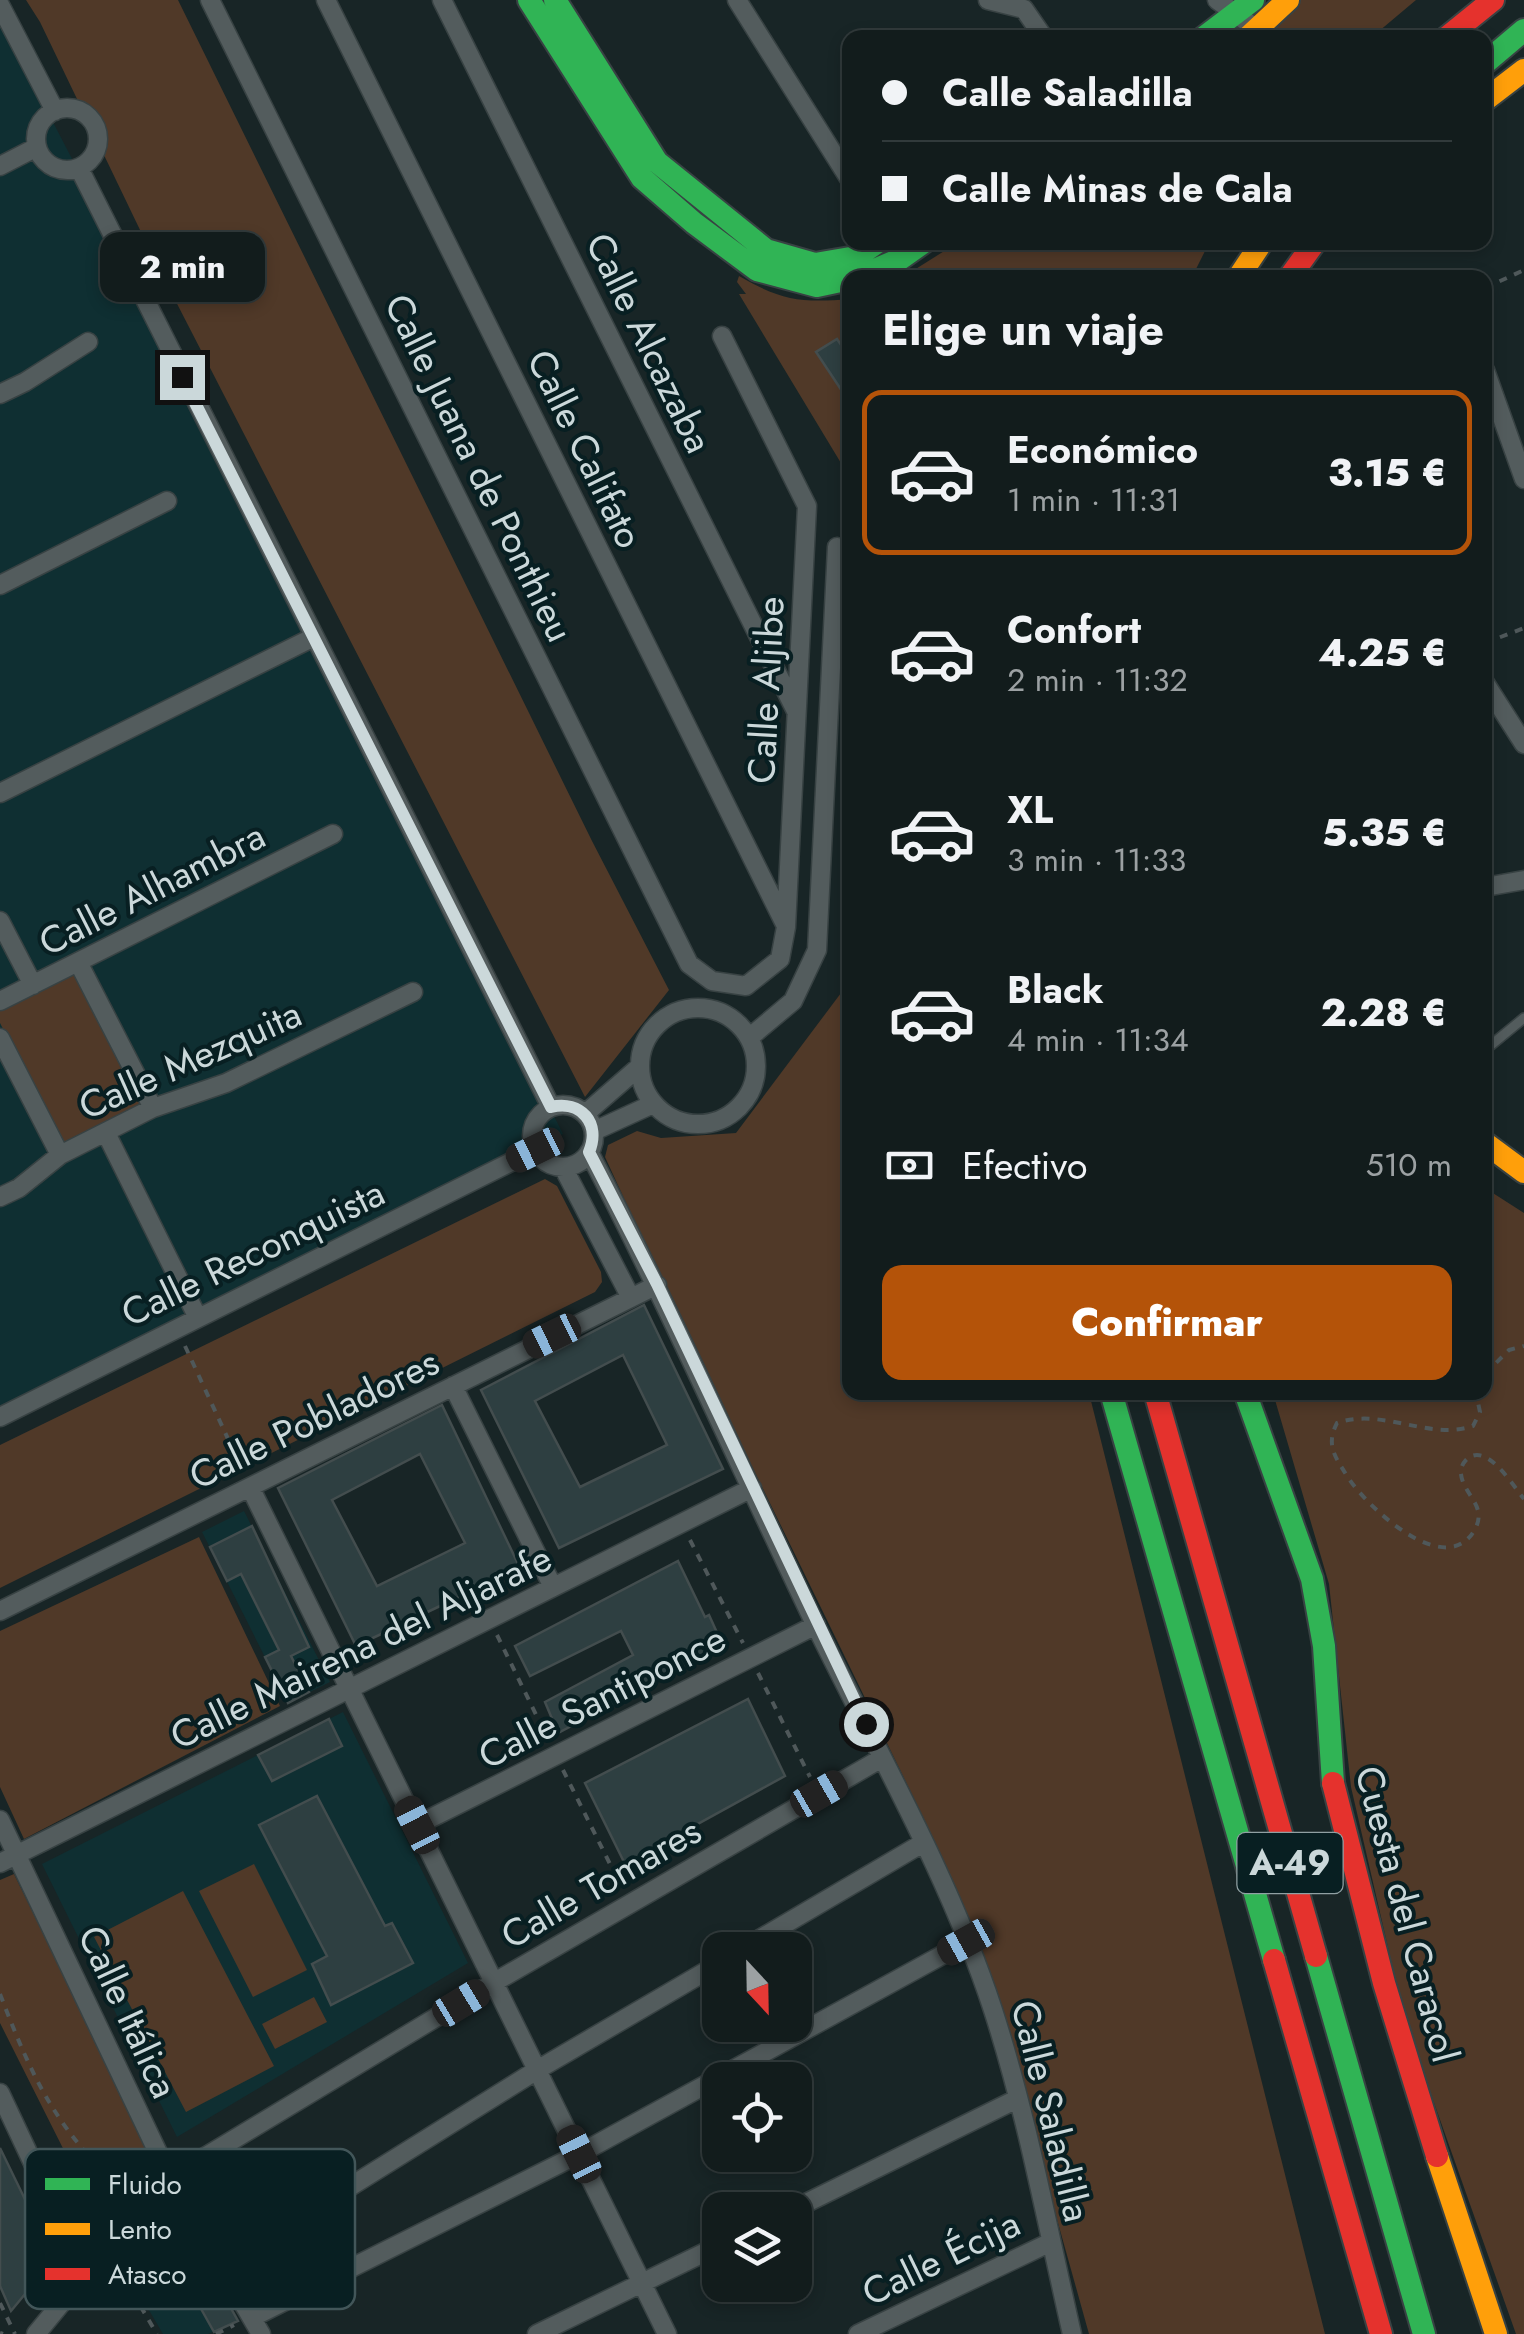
<!DOCTYPE html>
<html lang="es">
<head>
<meta charset="utf-8">
<style>
  body { margin:0; font-family:Jost,sans-serif; background:#1b2525; color:#f1f3f6; height:100vh; display:flex; flex-direction:column; font-size:38px; white-space:nowrap }
  * { box-sizing:border-box; margin:0 }
  p { font-size:32px; color:#9ca1a3 }
  .icon { flex:none; width:55px; height:55px; fill:none; stroke:currentColor; stroke-width:2; stroke-linecap:round; stroke-linejoin:round }
  .map { position:relative; flex:1; overflow:hidden }
  .sheet { position:absolute; left:842px; top:270px; width:650px; height:1130px; display:flex; flex-direction:column; background:#121c1c; border-radius:20px; box-shadow:0 5px 15px #0003,0 0 0 2px #313a3b }
  .sheet>* { flex:none }
  .hud { position:absolute; left:842px; top:30px; width:650px; height:220px; border-radius:20px; box-shadow:0 5px 15px #0003,0 0 0 2px #313a3b; display:grid; align-content:center; height:220px; padding:0 40px; background:#121c1c }
  .needle { width:65px; rotate:158deg }
  .fabs { position:absolute; left:702px; top:1932px; display:grid; gap:20px }
  .fabs a { display:grid; place-items:center; width:110px; height:110px; border-radius:20px; background:#121c1c; box-shadow:0 5px 15px #0003,0 0 0 2px #313a3b; font-size:50px }
  .end { position:absolute; width:45px; height:45px; margin:-22px; border:12px solid #cbd8da; background:#111; box-shadow:0 0 0 5px #111 }
  .from { border-radius:50% }
  .bubble { position:absolute; height:70px; border-radius:20px; background:#121c1c; box-shadow:0 5px 15px #0003,0 0 0 2px #313a3b; font-size:32px; font-weight:800; line-height:70px; text-align:center }
  .car { position:absolute; width:30px; height:60px; margin:-30px -15px; border-radius:12px; box-shadow:0 0 8px 2px #0007; background:linear-gradient(#222 24%,#8ab4d8 0 40%,#222 0 76%,#8ab4d8 0 86%,#222 0) }
  .hud b { display:flex; align-items:center; gap:35px; height:95px; font-size:38px }
  .hud b+b { border-top:2px solid #313a3b }
  .hud i { width:25px; height:25px; background:#f1f3f6 }
  ul { padding:0; list-style:none }
  li { display:flex; align-items:center; gap:30px; height:165px; margin:0 20px 15px; padding:0 20px; border:5px solid transparent; border-radius:20px }
  li div { flex:1 }
  li b { display:block; font-size:38px }
  li em { font-style:normal; font-weight:800 }
  li.on { border-color:#b45309 }
  li>.icon { width:90px; height:90px; stroke-width:1.5 }
  h2 { padding:0 40px; font-size:45px; line-height:120px }
  .pay { display:flex; align-items:center; gap:25px; height:110px; padding:0 40px; font-size:38px }
  .pay p { margin-inline-start:auto }
  .cta { display:flex; gap:20px; margin-top:auto; padding:20px 40px }
  .cta a { flex:1; height:115px; border-radius:20px; background:#b45309; color:#fff; font-size:40px; font-weight:800; line-height:115px; text-align:center }
  .map>svg:first-child { display:block }
  .built { fill:#0f2f32 }
  .green { fill:#503928 }
  .building { fill:#2e3f41; stroke:#434d4e; stroke-width:2.5; fill-rule:evenodd }
  .lines { fill:none; stroke-linecap:round; stroke-linejoin:round }
  .lane-casing { stroke:#384243; stroke-width:12 }
  .street-casing { stroke:#384243; stroke-width:21 }
  .fast-casing { stroke:#384243; stroke-width:26 }
  .slow-casing { stroke:#384243; stroke-width:26 }
  .jam-casing { stroke:#384243; stroke-width:26 }
  .path { stroke:#4f585a; stroke-width:4; stroke-dasharray:8 8; stroke-linecap:butt }
  .lane { stroke:#535c5d; stroke-width:9 }
  .street { stroke:#535c5d; stroke-width:18 }
  .fast { stroke:#30b455; stroke-width:22 }
  .slow { stroke:#ff9f0a; stroke-width:22 }
  .jam { stroke:#e5322d; stroke-width:22 }
  .route { stroke:#cbd8da; stroke-width:12 }
  .labels { text-anchor:middle; stroke-width:8; stroke-linejoin:round; paint-order:stroke }
  .shield { fill:#081f22; stroke:#90a0a3; stroke-width:2.5 }
  .shield-label { font-size:35px; font-weight:bold; fill:#cbd8da }
  .street-label { font-size:38px; fill:#cbd8da; stroke:#081f22 }
  .key { fill:#081f22; stroke:#425659; stroke-width:2.5 }
  .key-label { font-size:28px; fill:#cbd8da }
</style>
</head>
<body>
<div class="map">
<svg width="1524" height="2334" viewBox="0 0 1524 2334">
  <rect width="100%" height="100%" fill="#182526"/>
  <!-- built -->
  <path class="built" d="M0 20 110 232 563 1134 0 1414Z
    M244 1511 330 1682 288 1703 202 1532Z
    M343 1712 468 1963 177 2137 42 1864Z
    M164 2211 179 2212 238 2321 208 2334H163L122 2264Z"/>
  <!-- green -->
  <path class="green" d="M26 0H178L592 841 669 990 585 1097 154 259 40 22Z
    M1287 0H1416L1372 37 1238 38Z
    M957 243V242L1209 243 1192 277H903Z
    M739 276C782 301 802 303 850 299V478L739 294H746L737 282Z
    M74 970 142 1104 62 1145 0 1023V1007Z
    M850 981V1392L1089 1393 1325 2334H1089L995 1997 923 1817 667 1292 605 1157 608 1145 637 1131 661 1138 736 1133Z
    M545 1179 557 1186 601 1272 602 1282 595 1292 0 1588V1445Z
    M1485 1188 1524 1213V2334H1516L1405 2021 1351 1787 1329 1584 1273 1393 1485 1392Z
    M199 1537 280 1706 24 1839 0 1787V1631Z
    M254 1864 307 1970 253 1997 199 1891Z
    M14 1874 155 2162 102 2226 0 2023V1880Z
    M183 1891 274 2066 186 2112 94 1937Z
    M314 1997 327 2022 275 2049 262 2024Z"/>
  <!-- building -->
  <path class="building" d="M837 339 850 358V403L816 352Z
    M644 1305 723 1469 559 1548 481 1390ZM623 1355 667 1445 580 1487 535 1401Z
    M442 1405 520 1568 356 1646 278 1488ZM420 1454 465 1543 377 1586 332 1500Z
    M252 1526 309 1647 291 1656 309 1692 288 1703 265 1657 279 1650 241 1574 227 1581 210 1547Z
    M678 1561 705 1617 709 1615 723 1646 558 1733 545 1702 633 1655 621 1631 530 1676 515 1646Z
    M748 1699 785 1776 625 1864 585 1783Z
    M329 1719 342 1746 272 1781 258 1755Z
    M317 1796 385 1926 392 1923 413 1963 331 2005 312 1964 327 1956 259 1825Z
    M0 2148 54 2259 11 2311 0 2286Z
    M213 2276 238 2321 214 2332 191 2291Z"/>
  <g class="lines">
    <defs>
      <path id="lane" d="M1485 1050 1524 1018"/>
      <path id="street" d="M210 0 689 964 712 981 746 986 780 959 786 927 807 506 722 336
        M326 0 786 926
        M442 0 796 711
        M737 0 850 180
        M988 0 1024 9 1044 38
        M1217 0 1258 30
        M0 5 55 111
        M36 139a31 31 0 1 1 62 0a31 31 0 1 1-62 0Z
        M0 166 37 147
        M79 168 551 1107
        M1485 370 1524 479
        M0 394 25 382 88 342
        M0 585 167 501
        M1485 683 1524 744
        M0 793 314 637
        M1485 887 1524 880
        M0 921 33 985
        M78 962 153 1108
        M0 1001 333 834
        M640 1066a58 58 0 1 1 116 0a58 58 0 1 1-116 0Z
        M0 1038 60 1155
        M749 1038 793 1001 817 950 837 547
        M532 1136a31 31 0 1 1 62 0a31 31 0 1 1-62 0Z
        M585 1114 639 1067
        M594 1131 653 1104
        M106 1133 197 1316
        M589 1152C669 1307 740 1467 815 1624 876 1749 950 1878 993 2010 1027 2115 1047 2226 1072 2334
        M563 1167 631 1298
        M0 1197 19 1188 60 1155 153 1108 226 1083 413 992
        M453 1386 553 1587
        M0 1417 535 1150
        M250 1487 667 2334
        M0 1611 657 1285
        M0 1820 170 2178 261 2334
        M417 1825 816 1625
        M0 1863 752 1488
        M741 1950 923 1843
        M0 2093 85 2274
        M792 2210 1017 2099
        M223 2266 537 2070 720 1963
        M253 2317 579 2154 966 1942
        M36 2334 106 2249 170 2178 493 1983 882 1758
        M537 2334 720 2245
        M858 2334 1051 2242"/>
      <path id="fast" d="M529 0 642 178 694 223 757 270 817 286 850 279
        M555 0 657 162 766 250 815 264 856 257 878 242
        M1203 38 1253 0
        M1485 63 1524 30
        M856 278 900 259 924 242
        M1111 1392 1274 1960
        M1245 1392 1312 1579 1324 1646 1333 1783
        M1316 1956 1424 2334"/>
      <path id="slow" d="M1247 38 1288 0
        M1485 100 1524 70
        M1238 278 1262 242
        M1485 1143 1524 1172
        M1437 2156 1496 2334"/>
      <path id="jam" d="M1446 38 1493 0
        M1289 278 1315 242
        M1155 1392 1316 1956
        M1333 1783 1384 1983 1437 2156
        M1274 1960 1381 2334"/>
    </defs>
    <!-- lane casing -->
    <use href="#lane" class="lane-casing"/>
    <!-- street casing -->
    <use href="#street" class="street-casing"/>
    <!-- fast casing -->
    <use href="#fast" class="fast-casing"/>
    <!-- slow casing -->
    <use href="#slow" class="slow-casing"/>
    <!-- jam casing -->
    <use href="#jam" class="jam-casing"/>
    <!-- path -->
    <path class="path" d="M1485 288 1524 270
      M1485 643 1524 628
      M185 1346 242 1469
      M1485 1374 1509 1350 1524 1346
      M1470 1392 1477 1398 1480 1412 1473 1426C1429 1441 1382 1407 1337 1423 1325 1446 1336 1458 1349 1479 1367 1506 1444 1580 1474 1531 1489 1506 1463 1495 1461 1474 1460 1469 1463 1463 1466 1460 1486 1440 1513 1486 1524 1499
      M690 1540 743 1643
      M497 1635 548 1739
      M758 1673 810 1777
      M563 1770 621 1886
      M0 1994C35 2085 57 2130 130 2198
      M116 2265 157 2334
      M0 2303 15 2334
      M0 2333 3 2334
      M216 2334 234 2325"/>
    <!-- lane -->
    <use href="#lane" class="lane"/>
    <!-- street -->
    <use href="#street" class="street"/>
    <!-- fast -->
    <use href="#fast" class="fast"/>
    <!-- slow -->
    <use href="#slow" class="slow"/>
    <!-- jam -->
    <use href="#jam" class="jam"/>
  </g>
  <g class="lines">
    <!-- route -->
    <path class="route" d="M182 377 551 1107C581 1100 601 1123 589 1152L657 1284 866 1724"/>
  </g>
  <g class="labels">
    <!-- shield labels -->
    <rect class="shield" x="1237.5" y="1833" width="105" height="60" rx="8"/>
    <g class="shield-label">
      <text x="1290" y="1875">A-49</text>
    </g>
    <!-- street labels -->
    <g class="street-label">
      <text transform="translate(649 343) rotate(64)" y="13">Calle Alcazaba</text>
      <text transform="translate(585 449) rotate(64)" y="13">Calle Califato</text>
      <text transform="translate(479 468) rotate(64)" y="13">Calle Juana de Ponthieu</text>
      <text transform="translate(766 690) rotate(-87)" y="13">Calle Aljibe</text>
      <text transform="translate(152 889) rotate(-27)" y="13">Calle Alhambra</text>
      <text transform="translate(190 1060) rotate(-24)" y="13">Calle Mezquita</text>
      <text transform="translate(253 1253) rotate(-26)" y="13">Calle Reconquista</text>
      <text transform="translate(314 1419) rotate(-26)" y="13">Calle Pobladores</text>
      <text transform="translate(361 1647) rotate(-26)" y="13">Calle Mairena del Aljarafe</text>
      <text transform="translate(602 1697) rotate(-27)" y="13">Calle Santiponce</text>
      <text transform="translate(601 1883) rotate(-30)" y="13">Calle Tomares</text>
      <text transform="translate(1407 1914) rotate(75)" y="13">Cuesta del Caracol</text>
      <text transform="translate(128 2012) rotate(65)" y="13">Calle Itálica</text>
      <text transform="translate(1051 2111) rotate(76)" y="13">Calle Saladilla</text>
      <text transform="translate(941 2258) rotate(-26)" y="13">Calle Écija</text>
    </g>
  </g>
  <!-- legend -->
  <rect x="25" y="2149" width="330" height="160" rx="15" class="key"/>
  <rect x="45" y="2178" width="45" height="12" fill="#30b455"/>
  <rect x="45" y="2223" width="45" height="12" fill="#ff9f0a"/>
  <rect x="45" y="2268" width="45" height="12" fill="#e5322d"/>
  <g class="key-label">
    <text x="108" y="2194">Fluido</text>
    <text x="108" y="2239">Lento</text>
    <text x="108" y="2284">Atasco</text>
  </g>
</svg>
<div class="fabs">
<a><svg class="needle" viewBox="-14 -14 28 28"><path d="M0-13l5 13h-10z" fill="#e53935"/><path d="M0 13l5-13h-10z" fill="#9ca1a3"/></svg></a>
<a><svg class="icon" aria-label="locate" viewBox="0 0 24 24"><circle cx="12" cy="12" r="6"/><path d="M12 2v4M12 18v4M2 12h4M18 12h4"/></svg></a>
<a><svg class="icon" aria-label="layers" viewBox="0 0 24 24"><path d="M12 4l9 5-9 5-9-5zM3 14l9 5 9-5"/></svg></a>
</div>
<i class="end from" style="left:866px;top:1724px"></i>
<i class="end" style="left:182px;top:377px"></i>
<div class="bubble" style="left:100px;top:232px;width:165px">2 min</div>
<i class="car" style="left:535px;top:1150px;rotate:244deg"></i>
<i class="car" style="left:552px;top:1336px;rotate:244deg"></i>
<i class="car" style="left:819px;top:1794px;rotate:60deg"></i>
<i class="car" style="left:417px;top:1825px;rotate:333deg"></i>
<i class="car" style="left:966px;top:1942px;rotate:241deg"></i>
<i class="car" style="left:461px;top:2003px;rotate:59deg"></i>
<i class="car" style="left:579px;top:2154px;rotate:334deg"></i>
<div class="hud">
<b><i class="from"></i>Calle Saladilla</b>
<b><i></i>Calle Minas de Cala</b>
</div>
<section class="sheet">
<h2>Elige un viaje</h2>
<ul>
<li class="on"><svg class="icon" aria-label="car" viewBox="0 0 24 24"><path d="M5 17H2v-5l4-1 3-4h7l3 4 3 1v5h-3M9 17h6M6 11h13"/><circle cx="7" cy="17" r="2"/><circle cx="17" cy="17" r="2"/></svg><div><b>Económico</b><p>1 min · 11:31</p></div><em>3.15 €</em></li>
<li><svg class="icon" aria-label="car" viewBox="0 0 24 24"><path d="M5 17H2v-5l4-1 3-4h7l3 4 3 1v5h-3M9 17h6M6 11h13"/><circle cx="7" cy="17" r="2"/><circle cx="17" cy="17" r="2"/></svg><div><b>Confort</b><p>2 min · 11:32</p></div><em>4.25 €</em></li>
<li><svg class="icon" aria-label="car" viewBox="0 0 24 24"><path d="M5 17H2v-5l4-1 3-4h7l3 4 3 1v5h-3M9 17h6M6 11h13"/><circle cx="7" cy="17" r="2"/><circle cx="17" cy="17" r="2"/></svg><div><b>XL</b><p>3 min · 11:33</p></div><em>5.35 €</em></li>
<li><svg class="icon" aria-label="car" viewBox="0 0 24 24"><path d="M5 17H2v-5l4-1 3-4h7l3 4 3 1v5h-3M9 17h6M6 11h13"/><circle cx="7" cy="17" r="2"/><circle cx="17" cy="17" r="2"/></svg><div><b>Black</b><p>4 min · 11:34</p></div><em>2.28 €</em></li>
</ul>
<div class="pay"><svg class="icon" aria-label="cash" viewBox="0 0 24 24"><path d="M3 7h18v10H3z"/><circle cx="12" cy="12" r="2"/></svg>Efectivo<p>510 m</p></div>
<div class="cta"><a>Confirmar</a></div>
</section>
</div>
</body>
</html>
